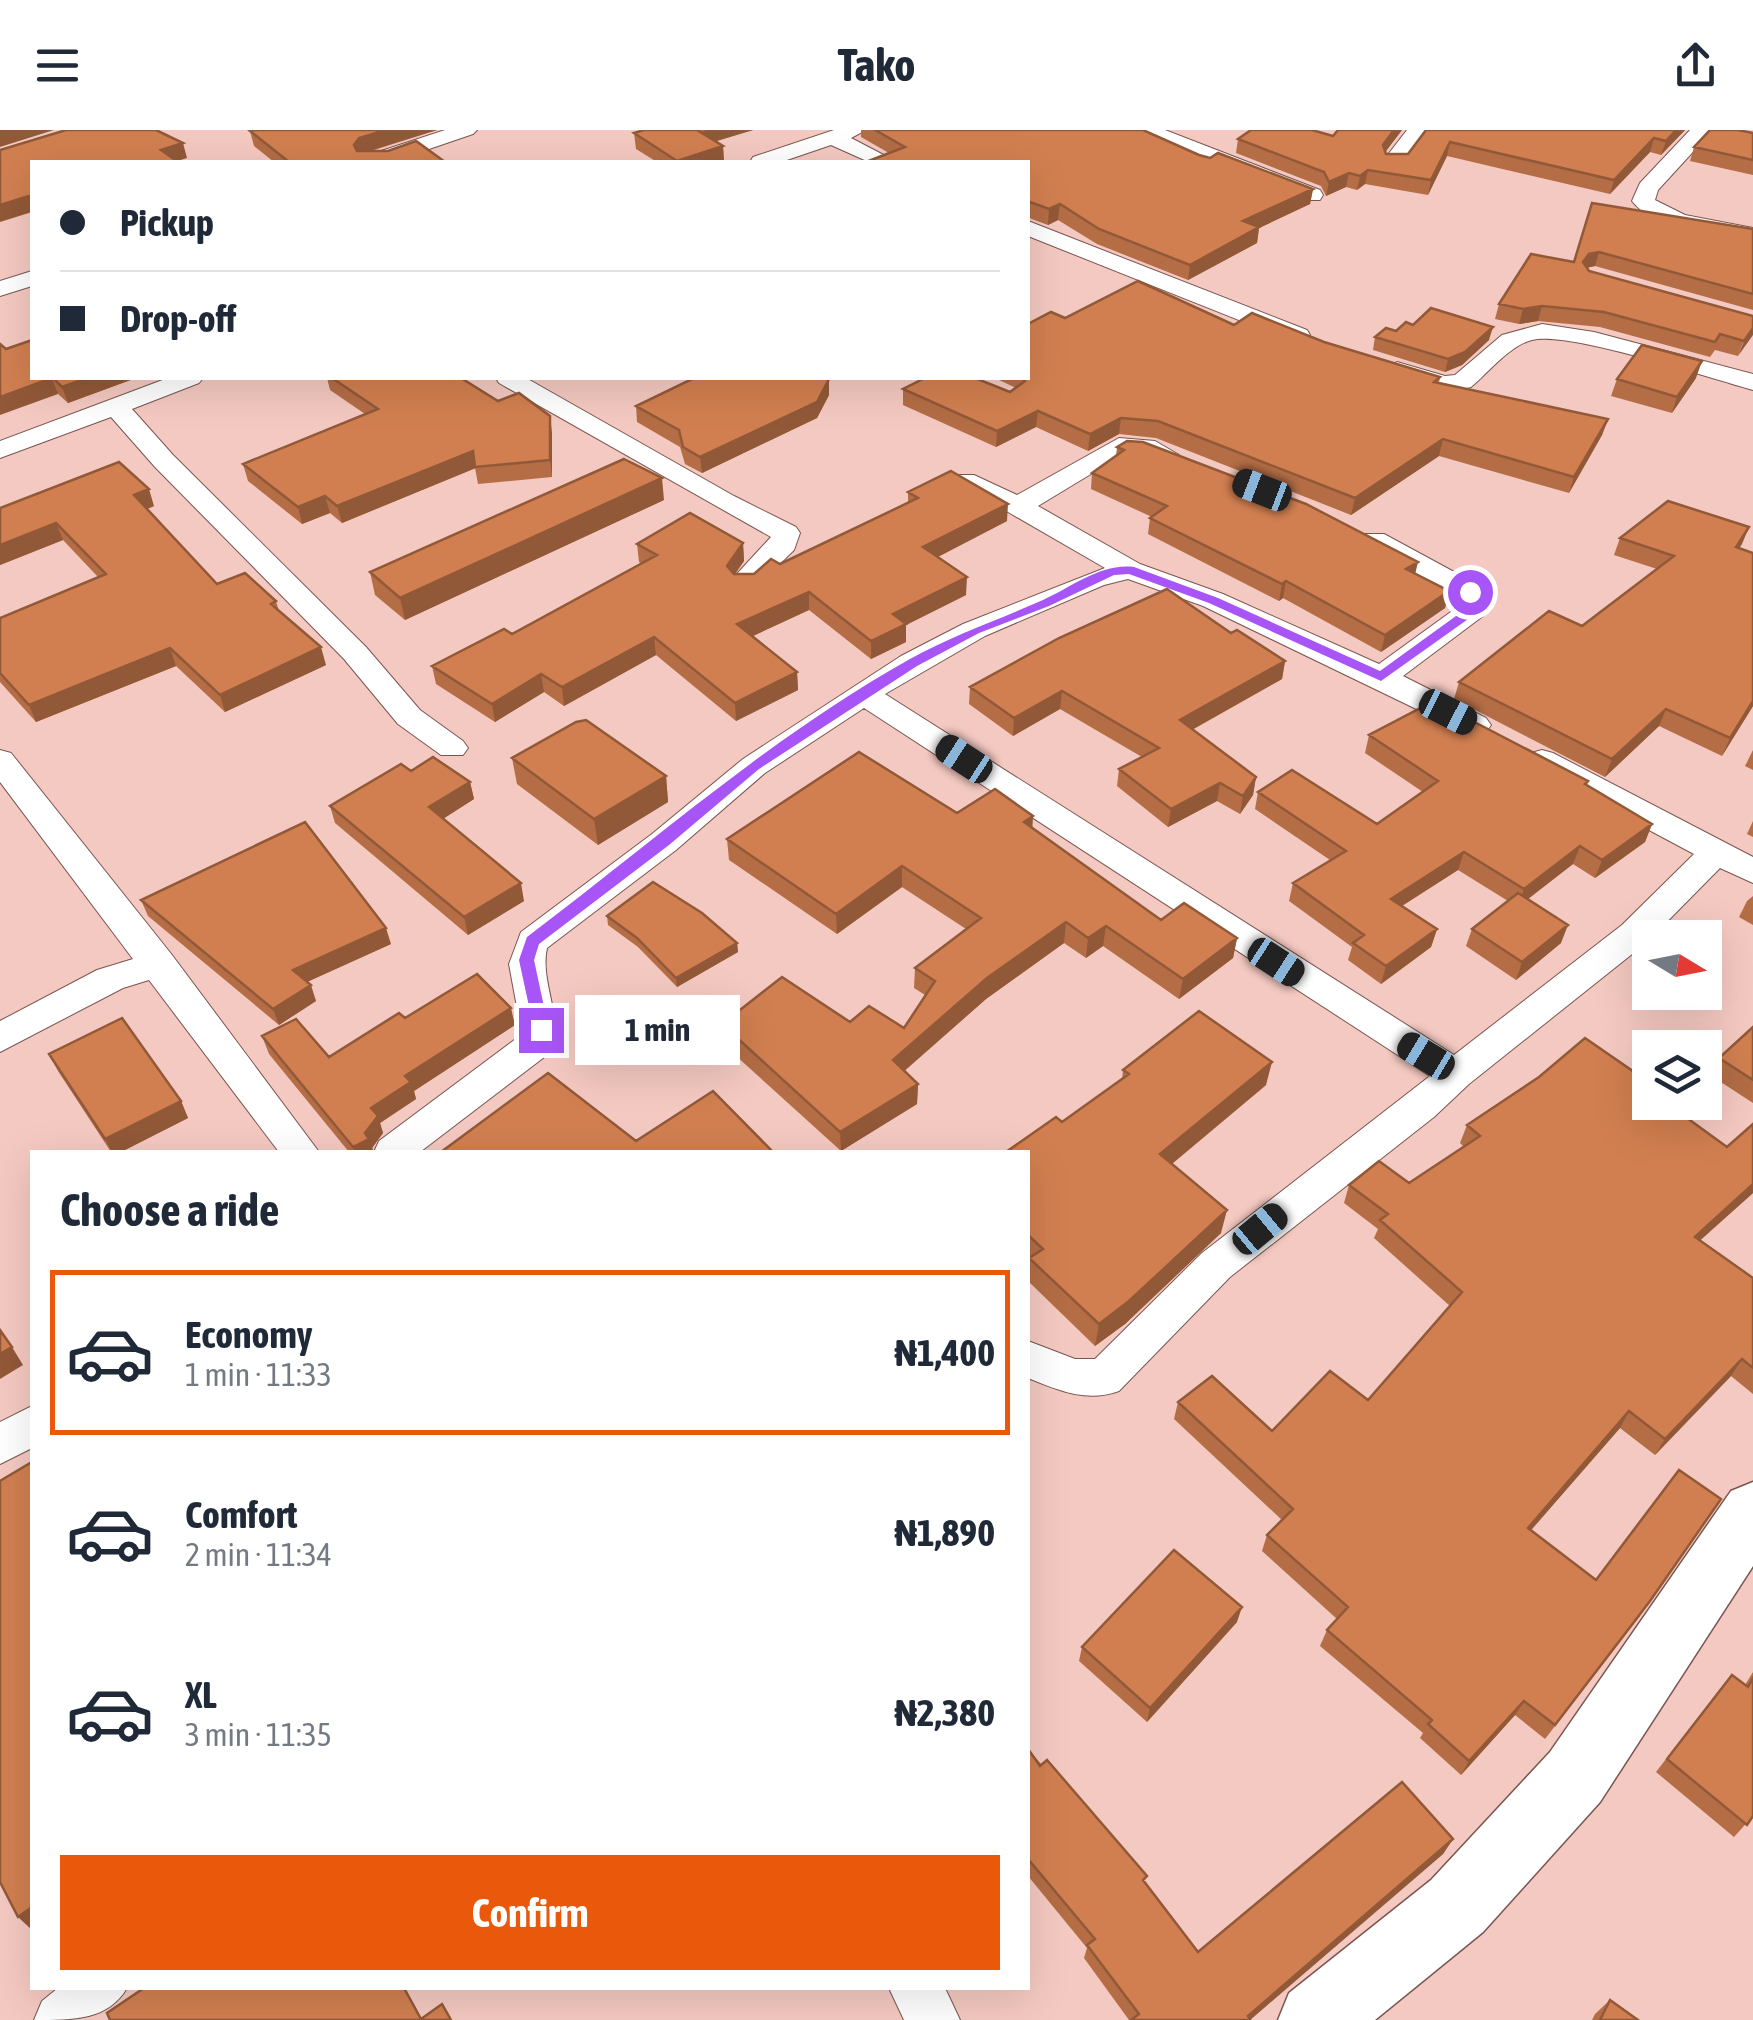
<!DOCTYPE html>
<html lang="en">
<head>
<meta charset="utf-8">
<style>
  body { margin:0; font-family:"Asap Condensed",sans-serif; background:#f6f6f7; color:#1f2937; height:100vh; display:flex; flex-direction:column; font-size:38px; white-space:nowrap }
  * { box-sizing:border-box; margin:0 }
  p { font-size:32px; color:#747a83 }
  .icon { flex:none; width:55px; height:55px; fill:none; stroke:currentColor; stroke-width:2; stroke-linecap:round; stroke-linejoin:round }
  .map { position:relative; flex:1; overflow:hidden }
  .side { position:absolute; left:30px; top:1020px; width:1000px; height:840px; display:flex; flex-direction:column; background:#fff; border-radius:0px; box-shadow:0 10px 40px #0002 }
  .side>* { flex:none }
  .banner { position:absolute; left:30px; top:30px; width:1000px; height:220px; border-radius:0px; box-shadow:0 10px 40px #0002; display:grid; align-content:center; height:220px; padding:0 30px; background:#fff }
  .needle { width:65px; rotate:100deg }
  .controls { position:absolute; left:1632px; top:790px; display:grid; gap:20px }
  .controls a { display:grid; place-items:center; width:90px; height:90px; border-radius:0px; background:#fff; box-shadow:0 10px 40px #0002; font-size:50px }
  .end { position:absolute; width:45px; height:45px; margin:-22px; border:12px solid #a855f7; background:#fff; box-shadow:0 0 0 5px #fff }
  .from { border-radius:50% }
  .bubble { position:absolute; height:70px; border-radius:0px; background:#fff; box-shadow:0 10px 40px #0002; font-size:32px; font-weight:700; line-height:70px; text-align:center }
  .car { position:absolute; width:30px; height:60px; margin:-30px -15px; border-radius:12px; box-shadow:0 0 8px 2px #0007; background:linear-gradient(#222 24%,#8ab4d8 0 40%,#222 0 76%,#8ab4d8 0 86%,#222 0) }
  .banner b { display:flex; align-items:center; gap:35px; height:95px; font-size:38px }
  .banner b+b { border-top:2px solid #e0e1e3 }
  .banner i { width:25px; height:25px; background:#1f2937 }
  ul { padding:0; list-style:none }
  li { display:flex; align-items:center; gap:30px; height:165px; margin:0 20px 15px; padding:0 10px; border:5px solid transparent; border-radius:0px }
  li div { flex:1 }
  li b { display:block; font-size:38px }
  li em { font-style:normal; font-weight:700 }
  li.selected { border-color:#ea580c }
  li>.icon { width:90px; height:90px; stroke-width:1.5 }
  h2 { padding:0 30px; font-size:45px; line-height:120px }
  .action { display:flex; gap:20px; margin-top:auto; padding:20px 30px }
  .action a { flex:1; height:115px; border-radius:0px; background:#ea580c; color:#fff; font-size:40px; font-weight:700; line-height:115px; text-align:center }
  header { display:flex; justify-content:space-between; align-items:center; height:130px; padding:0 30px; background:#fff; font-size:45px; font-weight:700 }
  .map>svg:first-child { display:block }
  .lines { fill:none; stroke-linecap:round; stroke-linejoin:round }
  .street-casing { stroke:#7a554f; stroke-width:2 }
  .secondary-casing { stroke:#7a554f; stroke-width:3 }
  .street { fill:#fff; fill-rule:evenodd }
  .secondary { fill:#fff; fill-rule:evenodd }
  .wall { fill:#b46d45 }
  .shaded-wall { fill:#925938 }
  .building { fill:#d17f50; stroke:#925938; stroke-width:2.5 }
  .route { fill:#a855f7 }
</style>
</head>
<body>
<header><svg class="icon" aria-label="menu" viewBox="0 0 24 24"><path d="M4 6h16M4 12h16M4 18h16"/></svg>Tako<svg class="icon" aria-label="share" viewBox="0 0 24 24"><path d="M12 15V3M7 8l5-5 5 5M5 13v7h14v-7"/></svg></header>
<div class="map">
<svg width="1753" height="1890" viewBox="0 0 1753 1890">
  <rect width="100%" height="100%" fill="#f4c9c1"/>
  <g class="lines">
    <defs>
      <path id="street" d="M445 0H477L473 4 391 32H360L363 27Z
        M834 0H866L851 8 897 32H869L831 15 781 32H750L753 27Z
        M1135 0H1165L1320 60 1323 65 1320 70H1304Z
        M1407 0H1429L1402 36H1386L1383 31Z
        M1690 0H1713L1658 60 1655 70 1685 85 1753 98V112C1714 105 1658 104 1632 71L1640 53Z
        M1028 91 1307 200 1310 205 1298 212 1289 210 1028 106Z
        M32 141V156L0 166V151Z
        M1542 194 1594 202 1753 244V260C1708 248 1570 201 1532 210 1510 215 1488 243 1471 257 1441 265 1417 254 1388 245L1384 240 1397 232 1445 246 1455 245 1502 205Z
        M168 248H203L199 253 132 279 173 325 366 517 420 580 463 611 468 618 463 625H441L398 594 344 529 155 337 111 287 0 328V311Z
        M496 248H526L734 366 796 397 800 403 794 420 755 458H735L731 452 735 446 771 407 499 253Z
        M1119 308 1155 311 1179 325 1166 333 1142 325 1124 324 1038 376 1140 434 1223 464 1379 534 1459 476 1460 471 1364 416 1360 410 1364 404H1384L1480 456 1490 471 1483 486 1403 546 1486 588 1491 595 1486 602H1464L1203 476 1128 449 1104 455 985 506 885 564 1454 925 1622 795 1694 724 1531 637 1526 630 1531 623 1542 620 1553 623 1753 727V753L1720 738 1646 813 1469 954 1434 987 1230 1147 1119 1261C1086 1273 1058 1260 1028 1248V1211L1075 1229H1095L1202 1123 1430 946 864 578 765 643 676 720 547 818C539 855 567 889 547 925L420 1022H374L379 1011 517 908 519 888 509 834 521 802 652 704 743 629 901 526 963 494 1105 438 1008 382 954 357 950 351 954 345H974L1017 365Z
        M0 620 11 623 172 825 319 1022H279L149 850 123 858 0 922V891L97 840 133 829 0 652Z
        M32 1276V1318L0 1334V1292Z
        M58 1858H127C108 1890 75 1890 34 1890L42 1871Z
        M889 1858H945L960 1890H904Z"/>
      <path id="secondary" d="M1753 1352V1436L1600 1672 1483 1802 1375 1890H1278L1289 1863 1431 1750 1550 1622 1731 1361Z"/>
    </defs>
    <!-- street casing -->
    <use href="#street" class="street-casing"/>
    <!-- secondary casing -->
    <use href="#secondary" class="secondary-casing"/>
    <!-- street -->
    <use href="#street" class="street"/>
    <!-- secondary -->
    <use href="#secondary" class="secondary"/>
  </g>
  <!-- wall -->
  <path class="wall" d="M255 0H437L371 21 445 32H274L254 16 250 1Z
    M644 0H753L715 11 723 16 724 32H657L636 19 634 3Z
    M861 0H1143L1199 25 1313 59 1310 74 1259 98 1257 113 1188 150 1097 114 1058 90 1048 95 1029 88 889 23 861 7Z
    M1338 0H1402L1385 22 1386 24H1408L1426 0H1685L1661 25 1650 22 1610 64 1447 26 1428 65 1365 54 1357 60 1346 57 1326 66 1321 56 1236 23 1238 9 1333 6Z
    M1753 3V45L1690 31 1694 17Z
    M1592 73 1753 99V180L1595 136 1587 138 1589 141 1753 186 1738 226 1715 220 1710 227 1600 197 1538 191 1519 194 1495 189 1499 174 1574 132Z
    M1065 188 1234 195 1324 212 1440 247 1439 253 1608 289 1602 305 1569 363 1439 326 1351 385 1156 308 1119 304 1088 321 1036 297 996 317 903 275V259L1010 262 1016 258 997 249 988 248H1028Z
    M1396 201 1489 210 1462 235 1445 242 1373 220 1375 207Z
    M32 248H136L68 273 58 264Z
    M327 248H461L552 303V347L478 354 475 338 342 393 330 383 302 394 248 351 243 334 365 284 330 260Z
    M1696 248 1672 283 1611 266 1617 249Z
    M829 265 817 288 702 343 685 334 680 317 637 292 636 276Z
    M1117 317 1415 444 1449 461 1445 478 1381 522 1283 468 1279 471 1148 404 1150 388 1152 387 1091 359 1092 343 1116 326Z
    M908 362 1007 391 938 427 966 465 906 495V512L871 529 809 480 752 506 797 542 798 560 736 591 656 525 564 576 544 562 495 592 436 554 432 536 512 504 642 434 639 432 637 414 743 413 744 431 735 444H754L780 434 908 373Z
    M664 370 405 490 375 465 370 442Z
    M154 376 147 379 217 454 276 471 279 481 326 535 225 582 176 536 36 592 0 552V488L98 447 63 410 0 435V378Z
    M1749 397 1739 418 1753 576 1722 626 1659 596 1605 647 1454 569 1459 552 1582 496 1657 439 1614 425 1620 408Z
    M1231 503 1285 531 1282 549 1192 600 1256 647 1253 665 1240 684 1217 671 1168 697 1117 656 1119 639 1142 627 1060 579 1013 606 969 574 970 557Z
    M1369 605 1588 651 1587 655 1652 694 1645 712 1595 748 1573 734 1527 769 1561 813 1516 850 1466 816 1472 799 1508 771 1458 740 1402 776 1437 799 1431 817 1381 854 1348 830 1352 817 1289 771 1293 753 1330 730 1255 679 1258 662 1377 694 1423 662 1365 623Z
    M1753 620V640L1745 636Z
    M512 628 666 646 668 672 598 715 517 654Z
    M411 641 470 652 474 669 443 689 524 771 468 805 335 693 330 676Z
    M957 683 1032 699 1161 790 1237 808 1233 828 1179 869 1103 816 1086 828 1064 813 986 869 904 941 918 954 917 974 841 1021 724 915 722 894 850 892 904 898 925 865 914 858 915 838 966 799 902 757 837 804 729 730 727 709Z
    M1753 691V707L1747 704Z
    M1753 766V795L1739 787 1747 771Z
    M141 770 391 814 307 852 316 871 279 895 148 786Z
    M607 786 737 813 738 822 677 857 638 817 608 795Z
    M405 888 515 895 414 961 416 969 380 993 383 1003 372 1018 374 1022H349L269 924 262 906 329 927Z
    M1753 897V973L1710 945 1719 928Z
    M49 924 181 971 188 988 121 1022H111L58 941Z
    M1123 940 1266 955 1172 1034 1221 1103 1125 1194 1095 1216 1028 1151 1029 1131 1028 1130V1022L1122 950Z
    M1650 972 1727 1017 1753 994V1063L1700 1110 1753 1148V1264L1731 1246 1655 1325 1620 1298 1531 1400 1640 1486 1545 1609 1515 1585 1461 1645 1420 1608 1423 1603 1320 1516 1327 1500 1337 1489 1262 1421 1267 1405 1282 1390 1174 1289 1178 1272 1272 1301 1368 1270 1450 1176 1374 1108 1378 1099 1344 1073 1349 1055 1409 1053 1464 1017 1460 1013 1467 995Z
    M1237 1492 1147 1592 1079 1531 1082 1517Z
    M1753 1542V1686L1734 1707 1656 1642 1721 1558 1745 1555Z
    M1028 1619 1145 1753 1198 1822 1453 1709 1443 1724 1250 1890H1129L1084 1828 1087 1818 1028 1746Z
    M1610 1870 1638 1890H1592L1595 1884Z"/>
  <!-- shaded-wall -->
  <path class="shaded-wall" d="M0 0H54L0 17Z
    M386 0H437L362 23 357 30 354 15 359 8Z
    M706 0H753L704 15 703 1Z
    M1394 0H1402L1380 29 1383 15Z
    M1676 0H1685L1661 25 1666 11Z
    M1654 8 1650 22 1610 64 1614 50Z
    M1450 12 1447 26 1428 65 1431 50Z
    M183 13 187 28 174 32 161 20Z
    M723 16 724 32H677V31Z
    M1368 40 1365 54 1357 60 1360 46Z
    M1349 43 1346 57 1326 66 1329 52Z
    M1313 59 1310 74 1259 98 1257 113 1188 150 1190 135 1243 91Z
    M32 65V82L0 92V75Z
    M1030 72 1029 88 1028 89V74Z
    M1060 74 1058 90 1048 95 1049 79Z
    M1599 122 1595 136 1585 138 1583 132 1589 124Z
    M1542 176 1538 191 1519 194 1523 179Z
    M1493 197 1489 210 1462 235 1445 242 1448 229Z
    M1753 198V205L1738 226 1744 211Z
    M1702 231 1696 248 1672 283 1677 267Z
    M52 248 58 264 0 285V267Z
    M87 248H136L68 273 62 257Z
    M829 249V265L817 288 702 343 700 327Z
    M1038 281 1036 297 996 317 997 301Z
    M550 286 552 303V347L550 330Z
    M1121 288 1119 304 1088 321 1090 304Z
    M1608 289 1602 305 1569 363 1574 347Z
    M1443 309 1439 326 1351 385 1355 368Z
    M473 321 476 338 342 393 337 376Z
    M662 348 664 370 405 490 400 468Z
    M149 359 154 376 140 382 134 365Z
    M325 366 330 383 302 394 298 377Z
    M1008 374 1007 391 922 435 923 417Z
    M56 393 63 410 0 435V415Z
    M1749 397 1742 414 1729 434 1736 417Z
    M743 413 744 431 728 454 727 436Z
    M1418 432 1414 449 1406 439Z
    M967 447 966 465 906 495V512L871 529V511L893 484Z
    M1286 451 1283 468 1279 471 1282 454Z
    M1449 461 1445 478 1381 522 1385 505Z
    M809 462V480L738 513 737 494Z
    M654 507 656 525 564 576 562 557Z
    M321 517 326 535 225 582 220 565Z
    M170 518 176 536 36 592 29 575Z
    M1285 531 1282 549 1177 608 1180 590Z
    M797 542 798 560 736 591 735 573Z
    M541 544 544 562 495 592 492 574Z
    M1062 561 1060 579 1013 606 1014 588Z
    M1753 571V576L1722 626 1730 608Z
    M1666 579 1659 596 1605 647 1612 629Z
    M666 646 668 672 598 715 594 689Z
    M1256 647 1253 665 1240 684 1243 666Z
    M470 652 474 669 433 695 429 677Z
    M1220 653 1217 671 1168 697 1171 679Z
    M1033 686 1032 707 1024 692Z
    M1652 694 1645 712 1595 748 1602 730Z
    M1580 716 1573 734 1518 777 1524 759Z
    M1464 722 1458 740 1386 786 1391 769Z
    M902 736V757L837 804 836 784Z
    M521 753 524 771 468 805 464 787Z
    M1066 792 1064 813 986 869 893 951V930L987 848Z
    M1568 795 1561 813 1516 850 1522 832Z
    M1106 796 1103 816 1086 828 1088 808Z
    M386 798 391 814 298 856 293 840Z
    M1437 799 1431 817 1381 854 1386 836Z
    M1237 808 1233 828 1179 869 1183 849Z
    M737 813 738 822 677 857 676 848Z
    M311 855 316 871 279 895 273 879Z
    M511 878 515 895 414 961 416 969 380 993 383 1003 372 1018 374 1022H355L353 1017 365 1003 371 978 405 946Z
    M1272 932 1266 955 1156 1047 1160 1024Z
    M918 954 917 974 841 1021 840 1002Z
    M181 971 188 988 121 1022H112L105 1009Z
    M1753 1054V1063L1685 1124 1695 1107Z
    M1227 1080 1221 1103 1125 1194 1095 1216 1099 1194Z
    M12 1217 23 1235 0 1249V1224Z
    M1742 1229 1731 1246 1655 1325 1665 1309Z
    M1629 1281 1620 1298 1519 1414 1528 1398Z
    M1242 1477 1237 1492 1147 1592 1150 1578Z
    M1524 1571 1515 1585 1461 1645 1469 1631Z
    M1453 1709 1443 1724 1250 1890H1245L1248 1886Z
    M32 1777V1800L18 1787Z"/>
  <!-- building -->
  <path class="building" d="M66 0H156L183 13 161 20 178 32H32V65L0 75V20Z
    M255 0H386L359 8 354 15 357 21H388L416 11 445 32H289L250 1Z
    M644 0H697L723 16 677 31 634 3Z
    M875 0H1143L1199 25 1210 28 1218 23 1313 59 1243 91 1259 97 1190 135 1099 99 1060 74 1049 79 1030 72 1028 74V32H866L905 17Z
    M1251 0H1312L1333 6 1338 0H1394L1383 15 1386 24H1408L1426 0H1676L1666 11 1654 8 1614 50 1450 12 1431 50 1368 40 1360 46 1349 43 1329 52 1324 42 1238 9Z
    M1710 0H1738L1753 3V30L1694 17Z
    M1592 73 1753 99V164L1599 122 1589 124 1583 132 1589 141 1753 186V198L1744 211 1720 204 1715 212 1604 182 1542 176 1523 179 1499 174 1531 124 1574 132Z
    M1138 151 1234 195 1252 183 1324 212 1440 247 1434 252 1608 289 1574 347 1443 309 1355 368 1158 291 1121 288 1090 304 1038 281 997 301 903 259 925 248H975L1010 262 1025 251 1022 248H1028V194L1051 182 1065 188Z
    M1431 178 1493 197 1465 222 1448 229 1375 207 1386 198 1396 201 1406 192 1413 195Z
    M32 210V248H52L0 267V214L6 219Z
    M1642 215 1702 231 1677 267 1617 249Z
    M53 248H87L62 257Z
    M332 248H461L498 271 519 263 550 286V330L475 337 473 321 337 376 325 366 298 377 243 334 378 279Z
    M694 248H826L829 249 817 272 700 327 683 317 679 300 636 276Z
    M1127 311 1143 312 1306 374 1418 432 1406 439 1449 461 1385 505 1286 451 1282 454 1150 388 1167 376 1092 343 1124 320 1117 317Z
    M624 329 662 348 400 468 370 442Z
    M119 332 149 359 134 365 217 454 245 443 276 471 271 474 321 517 220 565 170 518 29 575 0 543V488L106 444 56 393 0 415V378Z
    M951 341 1008 374 923 417 967 447 893 484 906 494 871 511 809 462 737 494 797 542 735 573 654 507 562 557 541 544 492 574 432 536 504 499 512 504 657 425 637 414 690 383 743 413 727 436 734 444H754L771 429 780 434 918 368 908 362Z
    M1668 371 1749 397 1736 417 1753 423V571L1730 608 1666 579 1612 629 1459 552 1549 481 1582 496 1674 426 1620 408Z
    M1167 459 1231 503 1237 500 1285 531 1180 590 1256 647 1243 666 1220 653 1171 679 1119 639 1159 618 1062 561 1014 588 970 557 1059 508Z
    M1434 571 1588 651 1585 654 1652 694 1602 730 1580 716 1524 759 1464 722 1391 769 1437 799 1386 836 1353 813 1364 805 1293 753 1346 721 1258 662 1292 640 1377 694 1438 651 1369 605Z
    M586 590 666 646 594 689 512 628 576 592Z
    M859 622 957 683 995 659 1033 686 1024 692 1161 790 1184 773 1237 808 1183 849 1106 796 1088 808 1066 792 987 848 893 930 918 954 840 1002 722 894 782 847 850 892 869 876 904 898 935 851 915 838 981 788 902 736 836 784 727 709Z
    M433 627 470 652 429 677 521 753 464 787 330 676 401 634 411 641Z
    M305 692 386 798 293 840 311 855 273 879 141 770Z
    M653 752 702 783 737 813 676 848 637 808 607 786Z
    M1518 763 1568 795 1522 832 1472 799Z
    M477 844 511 878 405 946 411 952 371 978 378 986 365 1003 369 1009 353 1017 262 906 296 889 329 927 399 883 405 888Z
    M1199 881 1272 932 1160 1024 1227 1080 1129 1171 1099 1194 1029 1128 1043 1119 1028 1105V1022H1006L1056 987 1062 992 1129 944 1123 940Z
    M122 888 181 971 105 1009 49 924Z
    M1753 897V950L1719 928Z
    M1585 908 1650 953V972H1665L1727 1017 1753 994V1054L1695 1107 1753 1148V1238L1742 1229 1665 1309 1629 1281 1528 1398 1596 1450 1679 1340 1721 1369 1650 1471 1555 1595 1524 1571 1469 1631 1428 1594 1432 1590 1327 1500 1348 1477 1267 1405 1293 1379 1178 1272 1212 1246 1272 1301 1330 1241 1368 1270 1462 1162 1380 1090 1388 1084 1349 1055 1379 1031 1409 1053 1480 1006 1467 995 1539 947Z
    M548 943 636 1011 713 961 773 1022H441Z
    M0 1200 12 1217 0 1224Z
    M32 1332V1777L18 1787 0 1752V1351Z
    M1174 1420 1242 1477 1150 1578 1082 1517Z
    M1732 1545 1748 1557 1753 1548V1686L1747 1695 1667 1629Z
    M1028 1619 1040 1636 1047 1630 1147 1746 1143 1750 1198 1822 1402 1652 1453 1709 1248 1886 1250 1889 1249 1890H1131L1139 1884 1087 1815 1095 1809 1028 1729Z
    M144 1858H404L421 1889 442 1874 451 1890H110L107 1883Z
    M1610 1870 1638 1890H1600Z"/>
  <!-- route -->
  <path class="route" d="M1134 437 1218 468 1380 541 1467 478 1466 459H1474L1482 471 1478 482 1381 551 1209 473 1129 444 1114 445 1049 476 979 503 917 536 759 639 669 715 539 814 534 830 549 900 546 904H535L519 830 527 807C653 712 772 606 910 529 953 505 998 490 1043 470 1072 457 1101 433 1134 437Z"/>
</svg>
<div class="controls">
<a><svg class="needle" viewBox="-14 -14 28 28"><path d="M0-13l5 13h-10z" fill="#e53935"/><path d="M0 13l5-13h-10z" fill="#747a83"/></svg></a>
<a><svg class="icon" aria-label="layers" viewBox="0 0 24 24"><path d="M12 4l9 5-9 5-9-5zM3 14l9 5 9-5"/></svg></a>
</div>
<i class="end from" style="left:1470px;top:462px"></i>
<i class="end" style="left:541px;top:900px"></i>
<div class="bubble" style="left:575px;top:865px;width:165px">1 min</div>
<i class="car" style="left:1262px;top:360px;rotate:291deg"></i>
<i class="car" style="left:1448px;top:582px;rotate:117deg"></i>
<i class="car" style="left:964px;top:629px;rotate:303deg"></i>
<i class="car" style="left:1276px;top:832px;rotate:123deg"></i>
<i class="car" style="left:1426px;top:926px;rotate:301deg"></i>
<i class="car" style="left:1260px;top:1099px;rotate:50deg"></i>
<div class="banner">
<b><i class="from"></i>Pickup</b>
<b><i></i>Drop-off</b>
</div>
<section class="side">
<h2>Choose a ride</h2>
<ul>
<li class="selected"><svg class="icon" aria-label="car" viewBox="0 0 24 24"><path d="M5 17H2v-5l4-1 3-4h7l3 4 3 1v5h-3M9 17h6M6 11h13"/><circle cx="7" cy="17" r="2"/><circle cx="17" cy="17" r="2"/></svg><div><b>Economy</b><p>1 min · 11:33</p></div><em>₦1,400</em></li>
<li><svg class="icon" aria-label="car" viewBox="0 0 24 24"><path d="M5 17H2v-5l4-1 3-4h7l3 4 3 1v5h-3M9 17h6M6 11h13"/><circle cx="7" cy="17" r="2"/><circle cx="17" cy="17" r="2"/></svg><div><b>Comfort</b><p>2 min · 11:34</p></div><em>₦1,890</em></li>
<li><svg class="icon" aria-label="car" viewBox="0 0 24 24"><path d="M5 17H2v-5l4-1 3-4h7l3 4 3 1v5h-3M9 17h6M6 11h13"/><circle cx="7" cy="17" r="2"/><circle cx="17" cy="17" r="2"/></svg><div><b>XL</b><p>3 min · 11:35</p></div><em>₦2,380</em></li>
</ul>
<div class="action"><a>Confirm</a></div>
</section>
</div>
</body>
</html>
